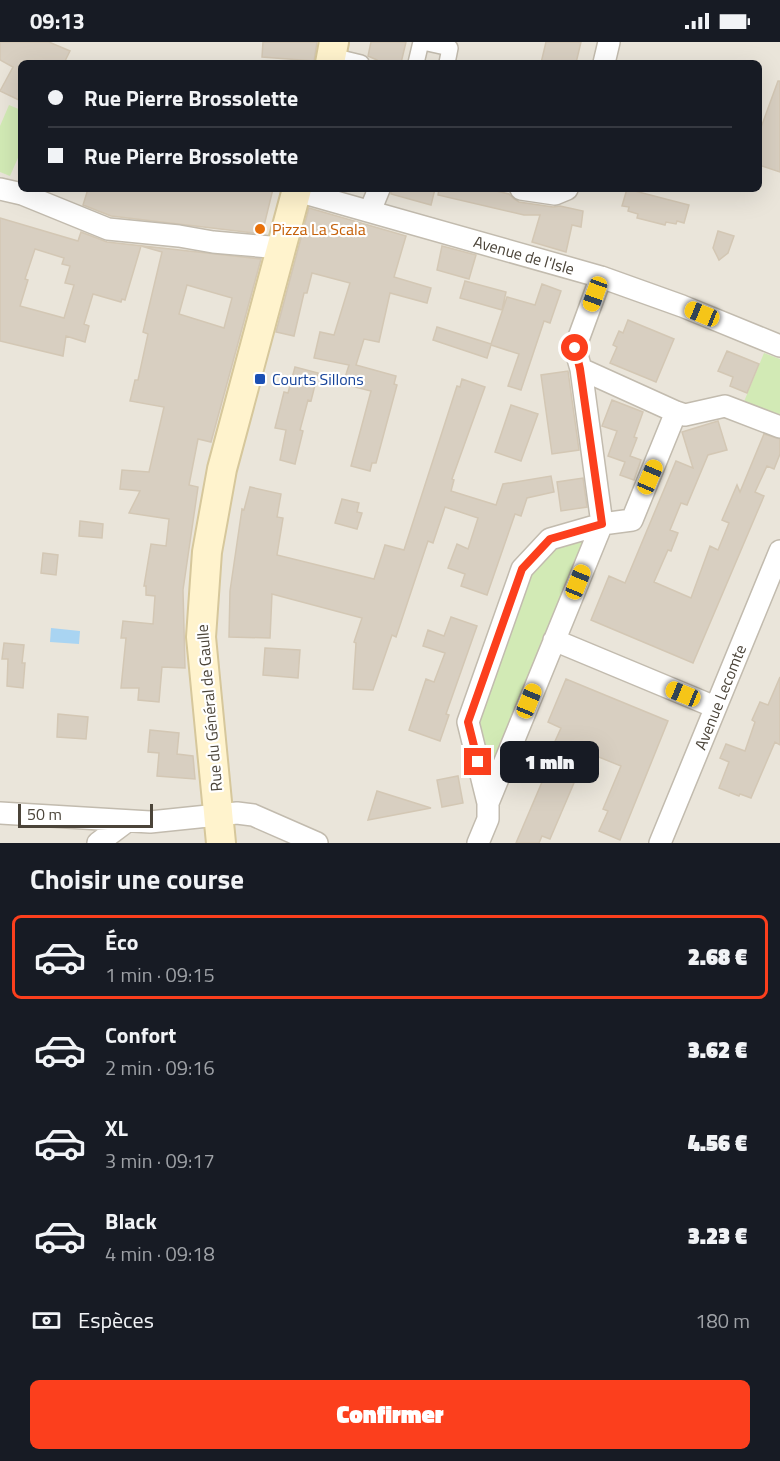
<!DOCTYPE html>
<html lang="fr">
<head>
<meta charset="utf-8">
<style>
  body { margin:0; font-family:"Titillium Web",sans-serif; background:#242831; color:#f1f3f6; height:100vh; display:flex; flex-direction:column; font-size:22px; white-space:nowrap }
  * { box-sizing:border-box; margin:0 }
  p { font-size:20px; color:#9ea1a6 }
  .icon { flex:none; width:33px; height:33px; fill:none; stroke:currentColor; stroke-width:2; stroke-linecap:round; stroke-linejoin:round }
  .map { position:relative; height:801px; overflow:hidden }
  .drawer { display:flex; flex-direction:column; background:#171b24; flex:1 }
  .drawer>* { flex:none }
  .top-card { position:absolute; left:18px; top:18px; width:744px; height:132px; border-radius:9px; box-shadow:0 6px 24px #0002; display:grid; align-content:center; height:132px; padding:0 30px; background:#171b24 }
  .scale { position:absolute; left:18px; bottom:15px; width:135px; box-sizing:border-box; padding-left:6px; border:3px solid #4b4439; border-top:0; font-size:16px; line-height:21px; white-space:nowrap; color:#4b4439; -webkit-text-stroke:4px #fff; paint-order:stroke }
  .end { position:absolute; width:27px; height:27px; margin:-14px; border:8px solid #fc3f1d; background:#fff; box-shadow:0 0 0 3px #fff }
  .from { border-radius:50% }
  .bubble { position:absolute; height:42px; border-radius:9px; background:#171b24; box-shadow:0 6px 24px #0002; font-size:20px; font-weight:800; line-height:42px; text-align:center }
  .car { position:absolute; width:18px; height:36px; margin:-18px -9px; border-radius:8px; box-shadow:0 0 4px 2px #0007; background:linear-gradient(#f5c518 24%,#345 0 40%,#f5c518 0 76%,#345 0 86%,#f5c518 0) }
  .top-card b { display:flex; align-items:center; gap:21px; height:57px; font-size:22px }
  .top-card b+b { border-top:2px solid #363941 }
  .top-card i { width:15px; height:15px; background:#f1f3f6 }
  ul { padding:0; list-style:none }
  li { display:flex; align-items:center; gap:18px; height:84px; margin:0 12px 9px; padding:0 18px; border:3px solid transparent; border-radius:9px }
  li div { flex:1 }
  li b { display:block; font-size:22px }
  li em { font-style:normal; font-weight:800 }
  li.active { border-color:#fc3f1d }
  li>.icon { width:54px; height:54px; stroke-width:1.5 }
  h2 { padding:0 30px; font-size:27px; line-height:72px }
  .pay { display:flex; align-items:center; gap:15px; height:66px; padding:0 30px; font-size:22px }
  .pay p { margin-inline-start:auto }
  .primary-button { display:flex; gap:12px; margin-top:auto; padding:12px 30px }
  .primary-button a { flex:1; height:69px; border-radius:9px; background:#fc3f1d; color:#fff; font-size:24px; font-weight:800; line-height:69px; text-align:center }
  .status { display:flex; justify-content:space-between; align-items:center; height:42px; padding:0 30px; background:#171b24; direction:ltr }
  .status svg { height:16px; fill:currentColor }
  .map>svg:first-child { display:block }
  .residential { fill:#eae5da; fill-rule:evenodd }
  .green { fill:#d2eab5 }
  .water { fill:#a9d4f2 }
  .building { fill:#d8cfc1; stroke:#d3c7b4; stroke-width:1.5; fill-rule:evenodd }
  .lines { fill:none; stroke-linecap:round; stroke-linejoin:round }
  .pedestrian-casing { stroke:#c2bbae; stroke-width:18 }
  .minor-casing { stroke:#c2bbae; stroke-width:24 }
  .secondary-casing { stroke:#d6c79b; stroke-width:32 }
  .pedestrian { stroke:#fff; stroke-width:15 }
  .minor { stroke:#fff; stroke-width:21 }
  .secondary { stroke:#fff3cd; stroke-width:28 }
  .route { stroke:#fc3f1d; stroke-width:8 }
  .food-dot { fill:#e8710a; stroke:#fff; stroke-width:2 }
  .transit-dot { fill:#1a4fb4; stroke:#fff; stroke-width:2 }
  .labels { text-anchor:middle; stroke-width:4.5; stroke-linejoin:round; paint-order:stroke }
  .food-label { font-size:16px; fill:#c56008; stroke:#fff; text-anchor:start }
  .street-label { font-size:16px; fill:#4b4439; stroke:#fff }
  .transit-label { font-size:16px; fill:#164399; stroke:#fff; text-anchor:start }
</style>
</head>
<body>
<div class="status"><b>09:13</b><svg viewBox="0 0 49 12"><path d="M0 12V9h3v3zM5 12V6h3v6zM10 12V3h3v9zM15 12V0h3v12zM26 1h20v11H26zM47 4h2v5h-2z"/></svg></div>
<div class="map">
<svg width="780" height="801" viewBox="0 0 780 801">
  <rect width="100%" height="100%" fill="#f6f3ec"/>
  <!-- residential -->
  <path class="residential" d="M0 0H780V801H0ZM21 21H759V147H21Z"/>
  <!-- green -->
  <path class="green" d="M9 63 21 68V109L10 134 0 130V84Z
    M764 311 780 317V377L743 362Z
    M602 482 488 761 468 680 522 527 550 497Z"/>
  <!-- water -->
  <path class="water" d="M51 586 80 589 79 602 50 600Z"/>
  <!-- building -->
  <path class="building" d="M0 0H49L70 9 64 21H21V59L0 49 13 25 0 18Z
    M263 0H317L314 19 262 15Z
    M371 0H406L401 21H376L377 18 368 14Z
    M546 0H581L576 21H541Z
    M778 39H780V130L759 123V91Z
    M88 147H273L262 192 111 174 83 163Z
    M391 147H435L431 163 391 152Z
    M439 147H488L509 152 514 157 519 160 553 165 560 164 583 169 581 185 572 183 566 210 532 200 540 173H524L438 153Z
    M627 147 689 163 684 181 677 179 676 182 666 180 665 183 637 176 638 172 628 169 629 165 622 164Z
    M309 166 406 194 394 235 431 246 427 261 390 251 379 300 364 297 356 323 396 334 394 342 397 343 376 421H372L370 429 351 424 371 349 343 342 349 323 314 316 320 290 334 293 350 241 312 231 307 251H304L294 294 276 290Z
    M0 176 78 199 81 190 107 200 261 217 211 400 198 397 189 443 198 445 183 548 185 626 162 625 159 660 138 658 139 646H121L126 596H121L123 579 153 582 155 554 146 553V544H144L151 502 166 504 169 477 129 471 140 449 120 447 122 428 149 430 164 365 130 359 135 338H138L148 292 143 290 162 210 141 204 125 258 122 257 121 260 93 252 84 282 89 284 85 300 66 294 63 314 0 299ZM35 207 64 216 62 222 70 224 65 241 74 243 64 276 20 264 28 238 25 237ZM187 243 232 256 224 286 179 272Z
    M718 189 734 194 728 211 719 218 713 206Z
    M442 204 476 213 469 237 437 228Z
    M465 239 506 250 502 268 460 256Z
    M542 242 561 249 550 281 544 279 521 348 508 344 519 312 491 303 487 316 433 298 437 285 491 302 507 255 535 263Z
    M628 278 674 297 656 340 610 321 617 305 613 303 619 289 623 291Z
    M727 309 759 322 747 351 730 344 733 335 718 329Z
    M295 325 318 331 311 359 308 358 300 388 303 389 295 422 280 418 286 388 275 386 284 350 288 351Z
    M568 329 579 408 552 412 541 333Z
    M462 337 485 345 452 437 454 438 451 449 496 463 503 442 551 434 554 450 527 456 521 474 515 472 487 553 461 544 465 532 448 526 457 502 468 507 478 476 445 465 433 501 428 499 396 595 392 593 373 648 353 647 356 601 354 600 362 576 272 552 270 596 229 595 230 549 242 467 244 468 250 445 281 452 277 475 283 476 277 513 374 537 385 503 404 508 457 344 460 345Z
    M612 358 643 370 634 395 637 396 630 414 641 418 634 438 620 433 625 420 608 414 617 389 602 384Z
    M511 363 538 372 521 419 495 410Z
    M718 379 727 408 708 413 687 463 681 461 670 488 678 491 671 509 668 508 654 540 691 556 710 504 718 508 729 481 722 478 737 443 740 450 764 392 780 397V412L774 427 767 424 755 450 764 454 693 621 591 578 609 534 625 541 676 419 693 426 682 390Z
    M583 436 587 465 561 469 557 440Z
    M342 457 359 461 357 470 362 471 357 487 335 481Z
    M80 479 103 482 102 496 79 494Z
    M43 511 58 513 56 533 41 531Z
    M451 575 477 584 446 672 449 673 440 699 409 688 426 637 434 640 445 611 423 604 428 588 444 594Z
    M4 601 24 603 22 621H25L23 646 7 644 8 617H2Z
    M265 606 300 608 298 636 263 633Z
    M780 635V703L775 700 751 756 740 752 739 754 719 746 729 720 720 716 726 702 745 709 755 680 752 678 760 660 768 663Z
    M566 637 668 679 620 798 599 789 608 769 603 767 621 724 579 707 577 712 573 710 561 735 574 741 550 797 542 794 539 801H516L551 719 547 717 561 686 548 680Z
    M58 672 88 675 86 697 57 695Z
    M150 688 179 691 177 712 193 714 195 737 157 734 159 711 148 710Z
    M458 734 463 761 442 765 437 738Z
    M377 749 431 766 368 778Z"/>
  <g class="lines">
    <defs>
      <path id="pedestrian" d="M423 0 450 6 447 21
        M332 14 361 21
        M416 21 421 0"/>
      <path id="minor" d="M604 21 609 0
        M0 147 22 152 108 187 179 194 213 200 281 206
        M521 147 555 152 567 147
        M297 149 601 235 682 264 780 304
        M370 169 379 147
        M581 327 676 370 685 373 725 364 780 385
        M554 598 715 665
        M488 761 602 482 581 327 575 306 601 235
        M0 771 150 780 237 771 253 773 317 801
        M98 801 126 780
        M478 801 488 777V761L468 680 522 527 550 497 602 482 632 478 676 370
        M660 801 780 509"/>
      <path id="secondary" d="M330 21 334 0
        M221 801 201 595 207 510 222 427 297 147"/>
    </defs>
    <!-- pedestrian casing -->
    <use href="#pedestrian" class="pedestrian-casing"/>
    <!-- minor casing -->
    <use href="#minor" class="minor-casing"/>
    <!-- secondary casing -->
    <use href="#secondary" class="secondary-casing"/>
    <!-- pedestrian -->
    <use href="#pedestrian" class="pedestrian"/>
    <!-- minor -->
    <use href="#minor" class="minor"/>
    <!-- secondary -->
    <use href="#secondary" class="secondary"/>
  </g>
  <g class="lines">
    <!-- route -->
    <path class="route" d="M478 720 468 680 522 527 550 497 602 482 580 327 575 306"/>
  </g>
  <!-- markers -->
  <circle class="food-dot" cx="260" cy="187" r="6"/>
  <rect class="transit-dot" x="254" y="331" width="12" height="12" rx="3"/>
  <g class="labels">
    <!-- food labels -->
    <g class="food-label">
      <text x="272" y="193">Pizza La Scala</text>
    </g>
    <!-- street labels -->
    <g class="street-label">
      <text transform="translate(524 213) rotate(16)" y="6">Avenue de l'Isle</text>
      <text transform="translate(720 655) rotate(-68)" y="6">Avenue Lecomte</text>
      <text transform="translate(209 666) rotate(-95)" y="6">Rue du Général de Gaulle</text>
    </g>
    <!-- transit labels -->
    <g class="transit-label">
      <text x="272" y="343">Courts Sillons</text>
    </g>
  </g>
</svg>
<div class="scale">50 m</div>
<i class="end from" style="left:575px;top:306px"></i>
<i class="end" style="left:478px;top:720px"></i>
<div class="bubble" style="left:500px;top:699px;width:99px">1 min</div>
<i class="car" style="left:595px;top:252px;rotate:200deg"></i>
<i class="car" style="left:702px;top:272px;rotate:292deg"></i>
<i class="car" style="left:650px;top:435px;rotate:23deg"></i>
<i class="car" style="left:578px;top:540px;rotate:22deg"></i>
<i class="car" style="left:683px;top:652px;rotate:292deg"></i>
<i class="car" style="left:529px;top:659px;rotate:22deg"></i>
<div class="top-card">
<b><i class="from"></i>Rue Pierre Brossolette</b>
<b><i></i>Rue Pierre Brossolette</b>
</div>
</div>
<section class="drawer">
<h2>Choisir une course</h2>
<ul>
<li class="active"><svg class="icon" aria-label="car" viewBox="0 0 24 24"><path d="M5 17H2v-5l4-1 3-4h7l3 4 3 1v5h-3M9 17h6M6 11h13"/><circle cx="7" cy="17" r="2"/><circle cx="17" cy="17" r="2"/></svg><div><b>Éco</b><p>1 min · 09:15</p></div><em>2.68 €</em></li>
<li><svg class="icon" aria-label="car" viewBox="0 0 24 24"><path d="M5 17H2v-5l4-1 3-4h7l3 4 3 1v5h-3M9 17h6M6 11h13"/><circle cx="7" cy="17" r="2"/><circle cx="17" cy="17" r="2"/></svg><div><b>Confort</b><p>2 min · 09:16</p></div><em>3.62 €</em></li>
<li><svg class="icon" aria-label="car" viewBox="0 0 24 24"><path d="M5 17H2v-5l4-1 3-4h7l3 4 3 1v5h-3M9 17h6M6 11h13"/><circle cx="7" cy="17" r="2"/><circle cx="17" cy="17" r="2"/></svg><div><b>XL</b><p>3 min · 09:17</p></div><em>4.56 €</em></li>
<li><svg class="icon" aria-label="car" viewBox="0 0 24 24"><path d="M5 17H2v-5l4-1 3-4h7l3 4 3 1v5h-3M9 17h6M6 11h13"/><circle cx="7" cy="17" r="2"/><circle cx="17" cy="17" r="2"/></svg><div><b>Black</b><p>4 min · 09:18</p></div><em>3.23 €</em></li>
</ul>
<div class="pay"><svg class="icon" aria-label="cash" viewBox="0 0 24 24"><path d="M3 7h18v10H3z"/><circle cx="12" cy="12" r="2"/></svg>Espèces<p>180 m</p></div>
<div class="primary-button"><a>Confirmer</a></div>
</section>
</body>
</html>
